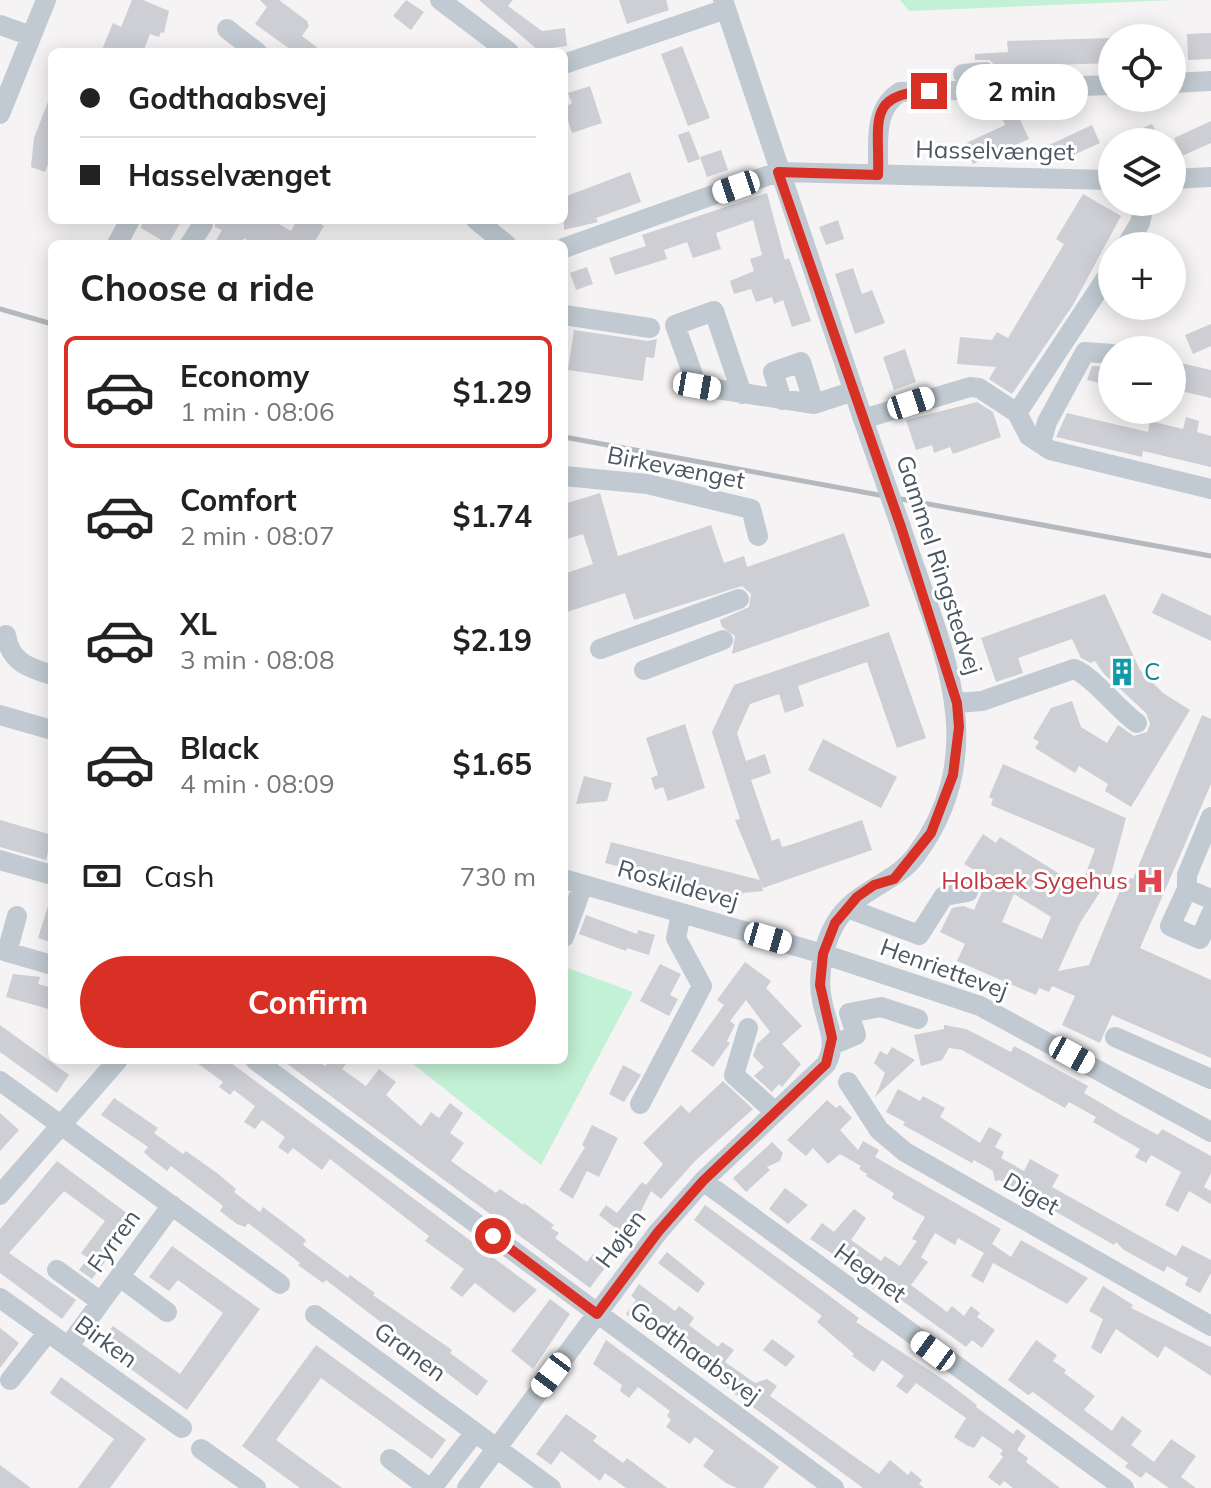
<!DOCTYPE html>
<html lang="en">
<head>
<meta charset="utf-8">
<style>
  body { margin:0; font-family:Mulish,sans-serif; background:#f6f6f6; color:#222; height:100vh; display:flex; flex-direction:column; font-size:30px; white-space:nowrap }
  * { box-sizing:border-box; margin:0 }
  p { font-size:26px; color:#767676 }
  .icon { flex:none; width:44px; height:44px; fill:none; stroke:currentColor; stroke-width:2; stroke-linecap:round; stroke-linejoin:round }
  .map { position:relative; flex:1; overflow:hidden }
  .side { position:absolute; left:48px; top:240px; width:520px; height:824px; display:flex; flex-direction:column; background:#fff; border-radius:12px; box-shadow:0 4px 20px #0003 }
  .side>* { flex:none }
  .hud { position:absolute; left:48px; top:48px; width:520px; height:176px; border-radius:12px; box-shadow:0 4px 20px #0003; display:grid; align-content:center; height:176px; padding:0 32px; background:#fff }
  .buttons { position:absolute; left:1098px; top:24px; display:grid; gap:16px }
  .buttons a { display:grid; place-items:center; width:88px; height:88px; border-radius:50%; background:#fff; box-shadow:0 4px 20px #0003; font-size:40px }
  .end { position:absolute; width:36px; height:36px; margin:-18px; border:10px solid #d93025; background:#fff; box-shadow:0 0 0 4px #fff }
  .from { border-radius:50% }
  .bubble { position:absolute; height:56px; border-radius:28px; background:#fff; box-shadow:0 4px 20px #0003; font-size:26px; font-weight:700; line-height:56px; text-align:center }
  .car { position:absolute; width:24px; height:48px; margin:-24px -12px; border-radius:10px; box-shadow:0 0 6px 2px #0007; background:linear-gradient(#fff 24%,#345 0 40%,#fff 0 76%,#345 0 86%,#fff 0) }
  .hud b { display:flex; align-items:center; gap:28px; height:76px; font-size:30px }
  .hud b+b { border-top:2px solid #e0e0e0 }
  .hud i { width:20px; height:20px; background:#222 }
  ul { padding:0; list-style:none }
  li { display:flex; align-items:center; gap:24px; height:112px; margin:0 16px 12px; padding:0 16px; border:4px solid transparent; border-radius:12px }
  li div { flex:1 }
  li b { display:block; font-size:30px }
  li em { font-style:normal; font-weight:700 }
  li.on { border-color:#d93025 }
  li>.icon { width:72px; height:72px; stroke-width:1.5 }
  h2 { padding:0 32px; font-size:36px; line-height:96px }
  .pay { display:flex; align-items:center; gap:20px; height:88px; padding:0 32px; font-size:30px }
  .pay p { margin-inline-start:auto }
  .primary-button { display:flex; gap:16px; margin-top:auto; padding:16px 32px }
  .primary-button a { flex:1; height:92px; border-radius:48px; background:#d93025; color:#fff; font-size:32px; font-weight:700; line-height:92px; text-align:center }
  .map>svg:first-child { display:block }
  .green { fill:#c3f1d5 }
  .building { fill:#cdcfd5; fill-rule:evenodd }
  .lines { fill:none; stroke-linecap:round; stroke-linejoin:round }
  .minor { stroke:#c1cad2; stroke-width:20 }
  .rail { stroke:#b5b8bd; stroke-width:5 }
  .minor-bridge { stroke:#c1cad2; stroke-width:20 }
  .route { stroke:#d93025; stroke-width:10 }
  .labels { text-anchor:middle; stroke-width:6; stroke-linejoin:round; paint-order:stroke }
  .street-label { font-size:24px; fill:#4a5661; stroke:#fff }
  .culture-label { font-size:24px; fill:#0d838f; stroke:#fff; text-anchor:start }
  .health-label { font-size:24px; fill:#be3a42; stroke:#fff; text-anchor:end }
</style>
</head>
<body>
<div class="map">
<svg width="1211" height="1488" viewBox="0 0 1211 1488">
  <rect width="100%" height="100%" fill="#f5f3f3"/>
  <!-- green -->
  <path class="green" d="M900 0H1174L909 11Z
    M565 967 633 992 541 1165 408 1060H564Z"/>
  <!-- building -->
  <path class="building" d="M132 0H143L169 11 164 33 161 32 159 37 150 34 143 52H101L113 23 121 27Z
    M260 0H279L307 21 309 26 302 36 323 52H294L255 24 267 7Z
    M406 0 424 12 411 30 393 16Z
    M479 0H513L508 6 542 31 565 28 567 46 538 50Z
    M619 0H666L669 10 627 24Z
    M1211 33V59L1188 60 1187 34Z
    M1112 38V63L996 67 990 60H975V54L1008 52 1007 41Z
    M682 46 710 118 688 126 661 54Z
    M590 86 602 123 572 133 564 108 572 103 568 93Z
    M51 94 52 154 45 172 31 167 34 138Z
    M1016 111 1029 139 973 164 964 144 1005 125 1002 118Z
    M1211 121V143L1182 156 1174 138Z
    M1152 124 1161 142H1111Z
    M1092 125 1100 143 1062 160 1059 154 1039 163 1034 152Z
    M689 131 700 159 688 163 678 135Z
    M721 150 728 170 707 177 700 157Z
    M630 172 641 202 596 218 598 222 564 230V197Z
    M767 193 785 260 789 258 811 321 792 327 783 300 774 304 772 297 756 302 751 289 734 294 730 281 754 271 750 259 762 255 753 220 716 233 721 249 693 258 687 242 664 250 667 259 615 275 609 258 646 246 642 235Z
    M1083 194 1121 216 1073 305 1012 394 989 379 996 367 957 364 960 337 992 340 997 332 1008 338 1064 244 1056 239Z
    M143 220H182L168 244 141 228Z
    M215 220H272L291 231 297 220H314L324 226 313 244H253L244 238 240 244H214L222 230 215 227Z
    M838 220 844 239 826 245 819 227Z
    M587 267 593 284 576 290 570 273Z
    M853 268 862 294 872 290 885 323 855 334 835 274Z
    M1211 324V346L1193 354 1185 335Z
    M574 330 648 341 657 339 654 358 646 357 643 381 568 370Z
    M905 349 916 382 894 390 883 357Z
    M1172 361 1211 370V398L1172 389Z
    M1092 366 1112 367V386L1087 380Z
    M977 402 993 412 1001 437 953 454 950 447 934 453 932 445 916 450 906 420Z
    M1067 413 1148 432 1150 421 1183 429 1186 417 1199 421 1197 432 1211 436V467L1143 451 1142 457 1056 437Z
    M600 493 618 556 711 525 724 563 744 556 747 567 844 533 870 606 732 654 735 636 722 627 720 620 749 607 751 594 742 586 634 620 625 593 564 613V574L593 564 583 534 564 540V504Z
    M1162 593 1211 616V641L1152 613Z
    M1105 594 1140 670 1163 693 1190 710 1131 807 1105 791 1108 784 1079 766 1075 773 1035 748 1039 742 1033 738 1051 708 1072 701 1081 727 1107 743 1118 725 1134 736 1147 732 1150 724 1146 713 1104 674 1095 661 1091 663 1081 658 1072 639 1018 658 1023 673 996 682 981 638Z
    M889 632 926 738 897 748 867 662 798 686 804 706 785 713 779 694 750 704 737 733 746 761 765 754 771 773 751 780 772 841 779 838 782 847 793 844 862 820 872 850 763 888 761 882 763 891 743 893 741 897 605 863 611 842 760 880 735 820 740 819 712 732 734 685Z
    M1202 715 1211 719V784L1140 948 1211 980V1058L1112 1015 1100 1043 1062 1025 1075 996 1052 986 1049 992 1039 988 1036 995 957 961 965 944 940 932 952 908 963 906 974 910 988 878 964 864 983 834 996 843 1000 837 1081 887 1095 849 991 805 993 799 989 797 1003 764 1126 818 1111 875 1080 923 1058 971 1089 965 1126 876 1133 879ZM1014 894 1051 917 1042 939 1002 922Z
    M685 724 705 788 668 801 663 787 655 790 651 778 658 775 646 738Z
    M823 739 897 777 881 808 808 770Z
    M584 776 612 783 607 801 576 804Z
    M0 820 52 835 46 860 0 847Z
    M49 903H52V943L38 938Z
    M586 915 637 934 638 930 655 935 649 955 627 948 626 951 579 934Z
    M745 962 771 981 766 988 802 1026 782 1044 801 1064 782 1087 779 1084 772 1092 754 1076 764 1067 753 1056 757 1044 770 1032 746 1000 730 1021 735 1025 727 1041 730 1043 713 1067 691 1051 724 1005 717 1000Z
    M660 964 681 974 670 995 678 999 669 1016 640 1001Z
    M13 974 40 977 38 984 52 988V1010L6 997Z
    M0 1025 69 1075 57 1093 0 1052Z
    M944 1025 966 1029 1011 1052 1014 1046 1088 1086 1084 1093 1121 1115 1158 1135 1162 1129 1211 1156V1173L1204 1187 1211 1191V1204L1189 1191 1178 1212 1165 1205 1181 1172 1151 1155 1146 1163 1135 1157 1140 1149 1093 1122 1096 1117 1069 1102 1065 1108 962 1050 949 1048 942 1060 921 1066 914 1035 944 1029Z
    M892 1047 915 1060 875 1097 885 1073 874 1063 880 1051 887 1055Z
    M193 1060H227L537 1290 514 1313 475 1283 462 1297 450 1288 464 1269 425 1241 429 1236 330 1159 322 1170 293 1148 288 1154 278 1147 285 1137 262 1120 255 1129 244 1122 255 1106 234 1090 230 1095 219 1087 223 1082Z
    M282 1060H316L325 1066 330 1060H349L342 1069 366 1086 379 1069 396 1082 386 1095 421 1126 431 1112 439 1118 450 1103 463 1113 450 1133 464 1143 451 1161 496 1193 500 1189 523 1205 524 1203 554 1225 551 1228 559 1233 555 1238 587 1262 593 1254 607 1265 590 1288Z
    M623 1065 641 1075 624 1102 609 1094Z
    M723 1081 753 1109 696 1160 661 1199 651 1191 640 1213 644 1216 628 1238 599 1215 606 1205 617 1213 642 1182 646 1185 663 1164 643 1143 681 1105 689 1113Z
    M898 1089 920 1101 923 1096 945 1108 940 1117 980 1143 989 1127 1002 1134 995 1147 1004 1152 1001 1158 1024 1171 1030 1159 1059 1175 1052 1187 1176 1256 1182 1245 1211 1260V1273L1200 1293 1185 1285 1188 1278 1167 1266 1164 1272 1124 1250 1116 1242 1114 1245 1000 1180 995 1181 993 1171 974 1160 972 1163 903 1125 905 1122 886 1112Z
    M114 1098 158 1128 154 1133 183 1154 186 1151 217 1173 236 1189 234 1192 260 1212 263 1207 300 1235 306 1240 303 1245 348 1278 350 1275 375 1293 373 1295 452 1350 450 1353 488 1381 477 1396 326 1280 323 1283 298 1265 300 1263 248 1223 245 1227 237 1224 220 1211 223 1206 171 1166 167 1171 150 1158 144 1152 148 1147 101 1115Z
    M827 1100 836 1108 840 1105 852 1118 840 1130 858 1150 863 1141 879 1150 875 1157 1001 1229 992 1244 1011 1257 1021 1240 1088 1278 1067 1304 993 1263 983 1283 971 1276 984 1253 958 1238 955 1245 935 1233 921 1257 928 1262 911 1285 947 1312 952 1306 964 1316 971 1306 980 1313 977 1317 995 1330 982 1348 972 1340 966 1347 886 1289 878 1285 873 1289 872 1280 810 1239 822 1223 834 1232 854 1209 866 1218 851 1240 881 1261 885 1256 900 1266 917 1241 912 1239 925 1217 892 1198 894 1193 866 1176 867 1174 859 1169 861 1166 840 1154 828 1164 813 1148 806 1156 787 1140Z
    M0 1113 19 1130 0 1151Z
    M592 1125 618 1138 599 1177 587 1171 573 1199 559 1190 585 1147 582 1145Z
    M772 1142 783 1153 780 1161 767 1167 770 1170 746 1192 733 1178Z
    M57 1161 136 1220 92 1279 79 1270 88 1258 81 1253 105 1221 64 1191 9 1253 76 1300 62 1319 0 1273V1229Z
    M785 1188 808 1205 788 1224 769 1209Z
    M705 1205 808 1280 859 1318 856 1322 947 1382 977 1405 976 1407 1013 1434 1017 1429 1026 1436 1017 1450 1028 1458 1026 1462 1060 1488H1013L1004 1481 1000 1486 988 1477 1003 1457 1000 1454 1003 1450 982 1436 974 1448 966 1445 954 1437 966 1418 916 1383 907 1394 896 1386 904 1376 882 1360 874 1372 852 1356 854 1354 817 1322 822 1316 694 1220Z
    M172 1246 260 1309 187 1410 99 1346 113 1326 180 1374 223 1313 178 1280 169 1291 149 1277Z
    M667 1252 705 1283 698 1293 658 1263Z
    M639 1284 675 1311 679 1306 691 1315 694 1318 689 1325 718 1347 722 1342 734 1350 725 1362 755 1383 767 1379 777 1386 770 1396 852 1455 879 1474 890 1460 908 1475 911 1471 922 1480 919 1484 924 1488H863L626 1314 636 1300 631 1296Z
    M1103 1286 1133 1305 1131 1308 1211 1347V1376L1165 1346 1158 1358 1116 1329 1101 1354 1091 1348 1103 1319 1089 1311Z
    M550 1299 570 1314 533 1369 511 1351Z
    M0 1328 19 1343 0 1368Z
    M772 1339 795 1356 786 1367 763 1350Z
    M606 1340 779 1467 763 1488H737L726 1483 703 1466 714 1451 695 1437 690 1444 666 1427 671 1420 667 1416 670 1411 638 1387 629 1398 620 1391 622 1385 593 1364Z
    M1036 1340 1057 1355 1053 1361 1066 1370 1064 1373 1095 1396 1084 1410 1112 1431 1122 1416 1142 1431 1131 1445 1154 1462 1171 1439 1196 1456 1181 1477 1196 1488H1169L1146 1472 1141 1478 1125 1467 1128 1463 1033 1392 1028 1395 1008 1380Z
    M316 1345 446 1440 432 1459 321 1378 276 1440 342 1488H300L242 1446Z
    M61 1377 146 1439 110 1488H78L114 1439 50 1393Z
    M566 1414 597 1436 593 1441 623 1463 627 1458 667 1488H626L605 1473 600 1481 561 1451 551 1465 536 1454Z
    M0 1465 31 1488H0Z"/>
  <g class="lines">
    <!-- minor -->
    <path class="minor" d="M440 0 509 52
      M723 0 863 419 970 387 979 388 1017 413 1112 269
      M0 25 31 36
      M227 29 257 52
      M564 64 726 9
      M963 74 985 72 986 89
      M1172 83 1211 81
      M0 114 46 0
      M878 175C879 144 872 110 900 92L1112 85
      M1172 179 1211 177
      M476 220 506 244
      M117 244 130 220
      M190 244 203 224
      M1126 246 1140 223 1145 202
      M564 248 778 172 1112 180
      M564 315 650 328
      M742 394 714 311 675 325 697 386 814 404 854 391
      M782 400 773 372 801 362 814 404
      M1017 413 1029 436 1050 450 1211 489
      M1043 436 1047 422 1085 352 1112 354
      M564 476 647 484 751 509 758 536
      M6 635C10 662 29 668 52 675
      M600 649 739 599
      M644 670 723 640
      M957 703 982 701 1074 669C1093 676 1117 709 1137 723
      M0 715 52 730
      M0 860 52 875
      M564 879 823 954 980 1006 1211 1132
      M1187 889V875L1211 817
      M1211 899 1187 889 1170 926 1200 939 1211 914
      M847 908 919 935 944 896 968 892
      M17 916 7 952 52 965
      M564 937 583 885
      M748 1028 734 1075 775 1112
      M1115 1037 1211 1079
      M832 1045 856 1035 849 1013 881 1007 918 1019
      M255 1060 834 1488
      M0 1081 280 1284
      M848 1082 879 1130 905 1152 1211 1326
      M640 1104 702 986 676 938 681 914
      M703 1181 1124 1488
      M0 1195 118 1060
      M57 1270 101 1302
      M120 1277 167 1312
      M0 1298 182 1428
      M315 1315 551 1488
      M68 1347 172 1205
      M10 1380 48 1332
      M201 1449 256 1488
      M390 1459 429 1488
      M432 1488 475 1432
      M467 1488 658 1232 703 1181 826 1064C839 1041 826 1023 822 1000 817 976 823 945 835 924 855 889 894 885 916 855 997 746 937 639 901 527"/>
    <!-- rail -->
    <path class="rail" d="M0 309 52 324
      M564 437 1211 556"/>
    <!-- minor-bridge -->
    <path class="minor-bridge" d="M863 419 901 527"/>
  </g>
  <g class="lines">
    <!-- route -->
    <path class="route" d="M493 1236 597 1314 658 1232 703 1181 826 1064 832 1038 820 985 823 954 835 923 857 897 874 885 894 879 931 833 953 775 959 727 957 703 901 527 778 172 878 175C880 124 865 93 929 91"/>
  </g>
  <!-- icons -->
  <defs>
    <symbol id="building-bare" viewBox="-9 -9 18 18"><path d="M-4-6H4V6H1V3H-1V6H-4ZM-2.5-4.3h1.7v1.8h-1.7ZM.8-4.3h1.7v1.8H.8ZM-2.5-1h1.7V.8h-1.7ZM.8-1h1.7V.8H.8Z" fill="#0f9aa8" stroke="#fff" stroke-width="2.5" paint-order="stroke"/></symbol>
    <symbol id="hospital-bare" viewBox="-9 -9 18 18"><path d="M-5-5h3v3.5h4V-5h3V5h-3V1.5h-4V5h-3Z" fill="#e0444e" stroke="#fff" stroke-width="2.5" paint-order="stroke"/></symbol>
  </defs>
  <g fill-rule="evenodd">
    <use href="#building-bare" x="1102" y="652" width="40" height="40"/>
    <use href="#hospital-bare" x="1130" y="861" width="40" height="40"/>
  </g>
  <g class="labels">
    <!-- street labels -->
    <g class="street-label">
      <text transform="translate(995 151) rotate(1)" y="8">Hasselvænget</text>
      <text transform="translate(676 468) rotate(11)" y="8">Birkevænget</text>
      <text transform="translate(939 565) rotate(72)" y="8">Gammel Ringstedvej</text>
      <text transform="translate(678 885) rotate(16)" y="8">Roskildevej</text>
      <text transform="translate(944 969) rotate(20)" y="8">Henriettevej</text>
      <text transform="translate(1031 1194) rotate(30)" y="8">Diget</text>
      <text transform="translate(621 1239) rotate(-53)" y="8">Højen</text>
      <text transform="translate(114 1241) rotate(-54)" y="8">Fyrren</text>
      <text transform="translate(870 1273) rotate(36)" y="8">Hegnet</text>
      <text transform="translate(106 1342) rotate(36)" y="8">Birken</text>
      <text transform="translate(410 1352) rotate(36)" y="8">Granen</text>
      <text transform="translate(695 1353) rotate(36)" y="8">Godthaabsvej</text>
    </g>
    <!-- culture labels -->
    <g class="culture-label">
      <text x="1144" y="680">C</text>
    </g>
    <!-- health labels -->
    <g class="health-label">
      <text x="1128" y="889">Holbæk Sygehus</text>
    </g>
  </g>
</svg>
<div class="buttons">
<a><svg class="icon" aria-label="locate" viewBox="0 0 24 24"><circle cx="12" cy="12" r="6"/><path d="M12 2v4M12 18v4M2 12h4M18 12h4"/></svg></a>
<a><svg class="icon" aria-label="layers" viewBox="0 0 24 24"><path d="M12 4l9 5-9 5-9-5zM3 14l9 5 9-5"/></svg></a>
<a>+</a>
<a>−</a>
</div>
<i class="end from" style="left:493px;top:1236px"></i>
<i class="end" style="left:929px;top:91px"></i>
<div class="bubble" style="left:956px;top:64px;width:132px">2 min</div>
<i class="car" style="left:736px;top:187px;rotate:251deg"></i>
<i class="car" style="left:697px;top:386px;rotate:100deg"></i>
<i class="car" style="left:911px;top:403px;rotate:72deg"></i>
<i class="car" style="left:768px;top:938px;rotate:106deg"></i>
<i class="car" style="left:1072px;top:1055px;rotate:119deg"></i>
<i class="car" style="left:933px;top:1351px;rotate:306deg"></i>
<i class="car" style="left:551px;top:1375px;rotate:217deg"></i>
<div class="hud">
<b><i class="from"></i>Godthaabsvej</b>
<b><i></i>Hasselvænget</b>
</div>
<section class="side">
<h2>Choose a ride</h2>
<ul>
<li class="on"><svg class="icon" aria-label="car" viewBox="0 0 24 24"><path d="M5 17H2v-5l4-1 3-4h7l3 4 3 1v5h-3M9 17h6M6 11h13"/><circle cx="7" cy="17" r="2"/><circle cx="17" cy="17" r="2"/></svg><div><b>Economy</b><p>1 min · 08:06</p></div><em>$1.29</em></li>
<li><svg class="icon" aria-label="car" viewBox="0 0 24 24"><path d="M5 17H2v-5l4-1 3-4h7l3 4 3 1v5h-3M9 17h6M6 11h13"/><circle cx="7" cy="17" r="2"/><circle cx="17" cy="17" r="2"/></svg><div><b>Comfort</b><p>2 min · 08:07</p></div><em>$1.74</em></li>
<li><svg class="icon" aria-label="car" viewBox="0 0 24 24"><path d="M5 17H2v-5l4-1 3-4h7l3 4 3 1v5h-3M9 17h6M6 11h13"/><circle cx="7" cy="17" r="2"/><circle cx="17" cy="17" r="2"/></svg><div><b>XL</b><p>3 min · 08:08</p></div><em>$2.19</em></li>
<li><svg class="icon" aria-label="car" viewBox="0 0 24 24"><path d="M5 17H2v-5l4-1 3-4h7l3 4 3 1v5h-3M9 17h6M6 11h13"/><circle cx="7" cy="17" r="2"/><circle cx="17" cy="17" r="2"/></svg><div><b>Black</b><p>4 min · 08:09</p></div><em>$1.65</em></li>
</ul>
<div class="pay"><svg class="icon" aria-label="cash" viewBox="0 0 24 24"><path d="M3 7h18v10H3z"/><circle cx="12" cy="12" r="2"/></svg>Cash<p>730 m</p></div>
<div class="primary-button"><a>Confirm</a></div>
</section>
</div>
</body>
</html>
